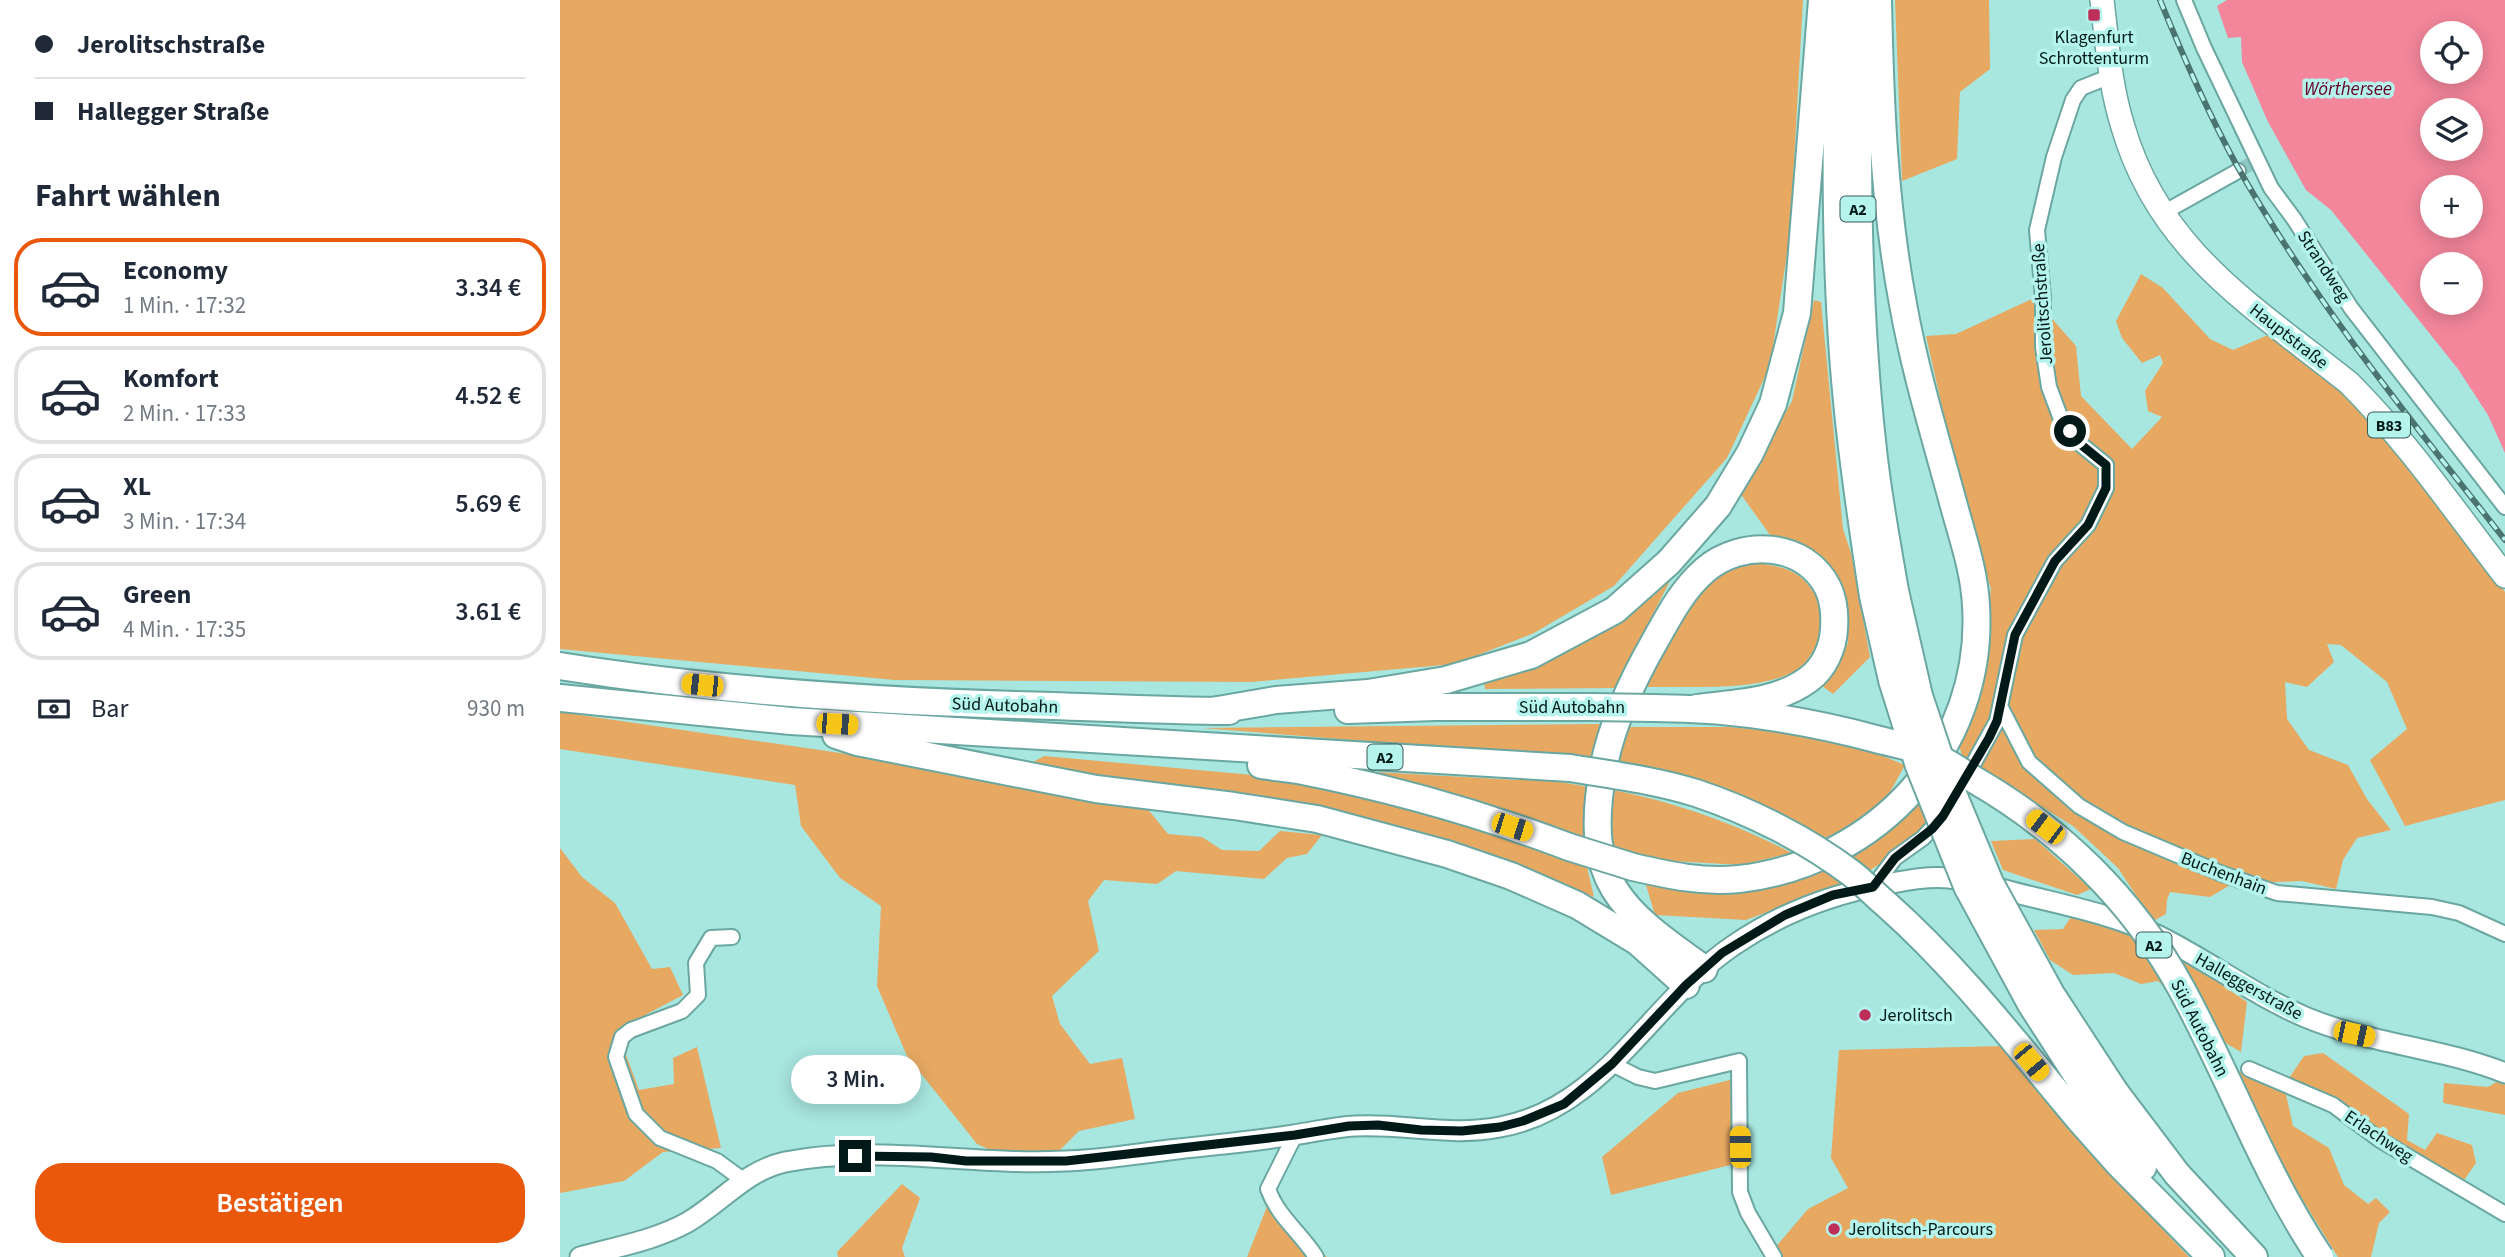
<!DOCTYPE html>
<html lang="de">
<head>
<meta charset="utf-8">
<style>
  body { margin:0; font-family:"Source Sans 3",sans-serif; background:#f6f6f7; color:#1f2937; height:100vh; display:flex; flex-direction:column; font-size:26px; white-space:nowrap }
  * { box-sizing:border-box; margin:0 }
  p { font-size:23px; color:#747a83 }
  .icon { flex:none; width:38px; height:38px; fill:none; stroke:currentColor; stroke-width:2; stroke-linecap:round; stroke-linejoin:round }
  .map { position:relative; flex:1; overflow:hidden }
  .side { display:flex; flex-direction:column; background:#fff; width:560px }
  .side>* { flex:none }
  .top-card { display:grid; align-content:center; height:154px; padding:0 35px; background:#fff }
  .buttons { position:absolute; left:1860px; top:21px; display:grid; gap:14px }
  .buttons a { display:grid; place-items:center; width:63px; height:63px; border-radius:50%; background:#fff; box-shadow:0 4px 18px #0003; font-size:35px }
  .end { position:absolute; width:32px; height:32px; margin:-16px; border:9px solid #011917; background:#fff; box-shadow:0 0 0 4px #fff }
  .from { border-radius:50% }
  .bubble { position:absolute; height:49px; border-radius:24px; background:#fff; box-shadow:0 4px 18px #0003; font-size:23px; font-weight:600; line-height:49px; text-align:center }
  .car { position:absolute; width:21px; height:42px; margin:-21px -10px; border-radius:9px; box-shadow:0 0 5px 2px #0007; background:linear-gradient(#f5c518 24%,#345 0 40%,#f5c518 0 76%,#345 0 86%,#f5c518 0) }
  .top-card b { display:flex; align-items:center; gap:24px; height:66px; font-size:26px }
  .top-card b+b { border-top:2px solid #e0e1e3 }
  .top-card i { width:18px; height:18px; background:#1f2937 }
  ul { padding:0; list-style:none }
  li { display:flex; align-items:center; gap:21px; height:98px; margin:0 14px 10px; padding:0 21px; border:4px solid #e0e1e3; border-radius:28px }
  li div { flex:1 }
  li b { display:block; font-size:26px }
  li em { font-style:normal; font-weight:600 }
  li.current { border-color:#ea580c }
  li>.icon { width:63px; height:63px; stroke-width:1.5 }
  h2 { padding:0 35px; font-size:32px; line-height:84px }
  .pay { display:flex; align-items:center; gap:18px; height:77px; padding:0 35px; font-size:26px }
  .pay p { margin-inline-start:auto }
  .cta { display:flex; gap:14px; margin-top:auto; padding:14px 35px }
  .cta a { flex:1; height:80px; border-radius:28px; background:#ea580c; color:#fff; font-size:28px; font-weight:600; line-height:80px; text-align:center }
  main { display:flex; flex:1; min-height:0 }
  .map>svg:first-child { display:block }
  .green { fill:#e7a962 }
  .water { fill:#f3869b; fill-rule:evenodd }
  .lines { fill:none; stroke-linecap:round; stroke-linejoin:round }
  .minor-tunnel { stroke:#8fc7c2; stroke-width:14; stroke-dasharray:14 7; stroke-linecap:butt }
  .minor-casing { stroke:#6ba7a1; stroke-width:18 }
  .secondary-casing { stroke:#6ba7a1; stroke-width:23 }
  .primary-casing { stroke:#6ba7a1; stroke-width:26 }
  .motorway-casing { stroke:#6ba7a1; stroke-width:30 }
  .minor { stroke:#fff; stroke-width:14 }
  .secondary { stroke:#fff; stroke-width:19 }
  .primary { stroke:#fff; stroke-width:23 }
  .motorway { stroke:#fff; stroke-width:26 }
  .rail-casing { stroke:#4b7470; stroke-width:6 }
  .rail { stroke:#b5f3ed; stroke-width:3.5; stroke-dasharray:10; stroke-linecap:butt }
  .motorway-bridge-casing { stroke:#6ba7a1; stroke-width:30; stroke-linecap:butt }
  .motorway-bridge { stroke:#fff; stroke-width:26 }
  .route { stroke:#011917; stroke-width:9 }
  .poi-dot { fill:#bd2f59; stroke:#b5f3ed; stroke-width:2.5 }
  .labels { text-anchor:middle; stroke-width:7; stroke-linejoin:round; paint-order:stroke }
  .shield { fill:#b5f3ed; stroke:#375a57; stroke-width:2 }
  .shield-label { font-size:16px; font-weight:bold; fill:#011917 }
  .poi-label { font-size:18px; fill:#011917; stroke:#b5f3ed; text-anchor:start }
  .street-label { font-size:18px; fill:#011917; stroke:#b5f3ed }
  .water-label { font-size:19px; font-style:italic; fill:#660027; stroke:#b5f3ed }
</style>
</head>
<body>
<main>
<section class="side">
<div class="top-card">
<b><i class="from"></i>Jerolitschstraße</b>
<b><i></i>Hallegger Straße</b>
</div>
<h2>Fahrt wählen</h2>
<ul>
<li class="current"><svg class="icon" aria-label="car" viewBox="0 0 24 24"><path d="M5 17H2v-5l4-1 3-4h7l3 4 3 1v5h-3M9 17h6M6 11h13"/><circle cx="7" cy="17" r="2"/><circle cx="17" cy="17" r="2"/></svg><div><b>Economy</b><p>1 Min. · 17:32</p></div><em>3.34 €</em></li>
<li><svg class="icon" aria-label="car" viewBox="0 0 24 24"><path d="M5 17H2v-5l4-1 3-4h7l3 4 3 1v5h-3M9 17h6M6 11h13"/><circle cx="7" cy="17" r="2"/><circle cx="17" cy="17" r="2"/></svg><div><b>Komfort</b><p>2 Min. · 17:33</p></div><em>4.52 €</em></li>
<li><svg class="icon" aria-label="car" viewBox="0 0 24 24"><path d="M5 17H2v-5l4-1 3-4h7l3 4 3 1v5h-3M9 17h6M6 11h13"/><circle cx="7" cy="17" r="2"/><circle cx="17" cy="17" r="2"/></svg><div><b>XL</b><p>3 Min. · 17:34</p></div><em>5.69 €</em></li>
<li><svg class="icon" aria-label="car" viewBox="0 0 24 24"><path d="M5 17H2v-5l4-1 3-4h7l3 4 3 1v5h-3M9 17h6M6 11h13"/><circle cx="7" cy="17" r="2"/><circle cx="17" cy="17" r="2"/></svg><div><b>Green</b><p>4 Min. · 17:35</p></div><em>3.61 €</em></li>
</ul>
<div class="pay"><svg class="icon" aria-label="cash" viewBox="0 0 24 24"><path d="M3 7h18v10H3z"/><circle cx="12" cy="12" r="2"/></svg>Bar<p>930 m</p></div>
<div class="cta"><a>Bestätigen</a></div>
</section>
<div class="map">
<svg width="1945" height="1257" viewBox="0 0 1945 1257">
  <rect width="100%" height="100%" fill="#a8e6e0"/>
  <!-- green -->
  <path class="green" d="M0 0H1243L1230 234 1210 366 1167 458 1054 586 974 633 895 664 691 682 335 680 0 649Z
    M1335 0H1429L1430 69 1400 92 1397 159 1342 181Z
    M1581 274 1603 288 1650 339 1673 350 1708 335 1776 385 1833 442 1945 592V800L1845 826 1810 760 1847 729 1827 682 1781 645 1767 644 1774 662 1747 687 1725 682 1727 719 1749 750 1788 765 1807 799 1831 830 1797 838 1783 860 1776 889 1742 881 1672 884 1650 897 1610 892 1607 900 1606 914 1593 921 1558 868 1513 826 1402 756 1397 737 1413 705 1431 589 1403 499 1366 336 1396 334 1474 298 1516 346 1521 396 1572 449 1602 417 1588 411 1585 391 1603 363 1600 355 1582 363 1562 338 1556 321Z
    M1254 300 1261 302 1283 529 1291 553 1310 657 1273 694 1262 686 1288 643 1284 612 1249 550 1210 535 1180 493 1232 401Z
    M1199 563C1213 566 1227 567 1239 576 1250 584 1262 603 1262 617 1263 636 1251 663 1233 672 1195 692 1128 686 1084 687 1106 650 1132 588 1172 570 1180 566 1190 565 1199 563Z
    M1111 579 1055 688 925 689 924 682 1061 617Z
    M0 712 314 758 586 807 608 834 642 837 662 850 699 851 720 831 762 835 747 854 727 858 704 879 616 871 597 884 544 880 528 901 539 951 492 996 500 1024 530 1064 562 1058 575 1119 519 1131 494 1156 439 1154 417 1144 347 1056 317 986 321 906 280 878 241 826 235 785 0 749Z
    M1040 724 1033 759 642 728Z
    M1067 727H1169L1240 734 1298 746 1345 765 1329 794 1295 826 1264 838 1204 806 1139 781 1057 761Z
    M484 756 693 775 782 790 922 828 1027 867 1034 897 896 845 704 796 480 768 473 762Z
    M816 772 957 780 977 778 1029 787 1027 839Z
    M1048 789C1118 803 1169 821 1232 853L1181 865 1078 859 1053 848 1044 822Z
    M1356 798 1369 826 1338 852 1309 871 1285 854Z
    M1475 839 1531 889 1517 895 1443 870 1431 841Z
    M0 848 22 877 55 903 92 969 110 967 123 995 57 1030 79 1090 114 1084 113 1058 137 1047 161 1148 103 1152 64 1181 0 1193Z
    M1258 868 1282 884 1186 920 1095 915 1085 882Z
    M1515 911 1614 952 1687 1002 1681 1052 1664 1042 1598 981 1581 984 1554 973 1513 975 1490 960 1474 930 1503 929Z
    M1442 1046 1532 1155 1629 1257H1213L1214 1249 1248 1209 1288 1188 1271 1158 1279 1050Z
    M1763 1053 1849 1114 1847 1140 1865 1150 1877 1133 1912 1145 1916 1163 1902 1183 1727 1081 1744 1056Z
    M1678 1071 1725 1090 1733 1126 1769 1148 1784 1185 1808 1204 1816 1198 1830 1212 1819 1223 1811 1257H1778L1776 1254 1725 1171Z
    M1170 1080 1174 1164 1051 1195 1042 1157 1118 1093Z
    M1940 1080 1945 1082V1115L1883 1103 1884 1083 1928 1087Z
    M342 1184 360 1198 342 1248 345 1257H278L277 1252Z
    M708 1204 767 1257H687Z"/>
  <!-- water -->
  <path class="water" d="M1667 0H1945V453L1928 415 1898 369 1771 210 1746 190 1708 122 1682 62 1681 37 1668 38 1657 6ZM1872 33H1911V72H1872ZM1872 110H1911V149H1872ZM1872 187H1911V226H1872ZM1872 264H1911V303H1872Z"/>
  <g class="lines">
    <!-- minor-tunnel -->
    <path class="minor-tunnel" d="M1678 171 1697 160"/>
    <defs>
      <path id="minor" d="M1624 0 1644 48 1711 188 1734 219 1791 308 1945 507
        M1603 213 1678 171
        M1440 706 1469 762 1519 806 1563 832 1660 873 1717 893 1872 907 1899 913 1945 934
        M1405 779 1437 721 1455 635 1495 561 1528 525 1546 488V465L1519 443 1501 419 1489 387 1483 347V298L1477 230 1494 157 1513 100 1521 88 1551 76
        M1313 887 1335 858 1363 838 1382 817
        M172 937 151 938 136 963 138 995 122 1011 71 1030 62 1037 56 1057 76 1114 100 1138 157 1161 183 1180
        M1052 1064 1078 1077 1095 1081 1179 1061 1180 1192 1188 1213 1214 1257
        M1689 1069 1773 1105 1820 1140 1945 1214
        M735 1135 708 1189C718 1217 741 1233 756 1257"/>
      <path id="secondary" d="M20 1257C56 1247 96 1240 128 1222 162 1202 185 1171 225 1162 317 1144 412 1166 505 1161 540 1160 575 1154 609 1150 650 1145 692 1142 733 1135 754 1132 774 1127 795 1126 844 1123 889 1137 940 1127 1045 1108 1091 1001 1174 945 1221 913 1272 894 1327 884 1348 880 1368 876 1389 878 1420 882 1450 892 1481 899 1522 909 1561 918 1599 936 1649 961 1694 995 1745 1017 1809 1044 1880 1047 1945 1073"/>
      <path id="primary" d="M1542 0C1547 42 1550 86 1563 127 1599 251 1694 307 1789 383 1847 441 1894 510 1945 576"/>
      <path id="motorway" d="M1299 0C1297 150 1296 300 1313 450 1318 497 1327 544 1335 591
        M1278 8C1276 138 1274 271 1287 401 1293 466 1303 531 1313 596
        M0 666C163 692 328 702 493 706 551 708 610 711 669 711
        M0 698 231 721 1010 768
        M1093 708C1169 708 1242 719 1316 739
        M1137 708C1175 703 1217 703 1249 679 1264 668 1273 648 1274 629 1275 615 1274 601 1268 588 1245 541 1181 539 1145 570 1123 589 1110 614 1096 639 1073 679 1051 724 1043 770 1023 881 1059 909 1144 969
        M788 710 875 707H1031
        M652 711 716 700 808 693 886 680 971 655 1055 610 1109 562 1158 506 1190 453 1213 404 1237 313 1262 0
        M276 735 297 742 536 789 674 806 757 819 887 854 951 876 1017 905 1078 942 1126 985
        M701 765C713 767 726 768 738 770 830 788 922 814 1009 847
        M1073 867C1108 875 1143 883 1179 879 1318 863 1425 747 1416 605 1414 570 1403 539 1394 506 1376 439 1355 372 1343 304 1324 203 1320 102 1318 0
        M1555 1092 1617 1174 1694 1257
        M1536 1105 1583 1167
        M1519 1119 1559 1164 1651 1257"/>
    </defs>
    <!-- minor casing -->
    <use href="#minor" class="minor-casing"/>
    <!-- secondary casing -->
    <use href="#secondary" class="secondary-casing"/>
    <!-- primary casing -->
    <use href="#primary" class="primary-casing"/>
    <!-- motorway casing -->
    <use href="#motorway" class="motorway-casing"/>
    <!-- minor -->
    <use href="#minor" class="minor"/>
    <!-- secondary -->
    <use href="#secondary" class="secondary"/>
    <!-- primary -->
    <use href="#primary" class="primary"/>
    <!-- motorway -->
    <use href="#motorway" class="motorway"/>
    <defs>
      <path id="rail" d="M1600 0C1623 56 1647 111 1676 164 1752 299 1850 419 1945 540"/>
    </defs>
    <!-- rail casing -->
    <use href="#rail" class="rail-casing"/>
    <!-- rail -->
    <use href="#rail" class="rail"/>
    <defs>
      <path id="motorway-bridge" d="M1335 591 1359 696 1388 782 1430 883 1491 994 1555 1092
        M1313 596 1332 680 1359 766 1407 886 1471 1004 1536 1105
        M1031 707 1093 708
        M1316 739C1334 744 1355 747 1372 755 1386 761 1400 771 1413 779 1500 829 1573 900 1621 988 1670 1077 1703 1172 1760 1257
        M1010 768C1052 775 1095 780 1136 793 1190 811 1246 839 1291 873 1304 883 1315 895 1327 905 1399 969 1457 1045 1519 1119
        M1009 847 1073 867"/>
    </defs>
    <!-- motorway-bridge casing -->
    <use href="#motorway-bridge" class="motorway-bridge-casing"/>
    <!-- motorway-bridge -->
    <use href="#motorway-bridge" class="motorway-bridge"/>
  </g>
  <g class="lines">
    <!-- route -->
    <path class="route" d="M295 1156 371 1157 406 1161H506L735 1135 789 1126 818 1125 861 1130 902 1131 940 1127 963 1121 1004 1104 1052 1064 1126 985 1162 953 1225 915 1273 895 1313 887 1335 858 1372 829 1383 816 1429 738 1437 721 1455 635 1495 561 1528 525 1546 488V465L1519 443 1510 431"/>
  </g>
  <!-- markers -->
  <g class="poi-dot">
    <rect x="1527" y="8" width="14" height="14" rx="3.5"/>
    <circle cx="1305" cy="1015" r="7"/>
    <circle cx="1274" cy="1229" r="7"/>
  </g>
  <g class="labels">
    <!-- shield labels -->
    <g class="shield">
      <rect x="1280.5" y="196.5" width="35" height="25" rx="5"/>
      <rect x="1808" y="412.5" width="42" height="25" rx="5"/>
      <rect x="807.5" y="744.5" width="35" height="25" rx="5"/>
      <rect x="1576.5" y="932.5" width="35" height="25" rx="5"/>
    </g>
    <g class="shield-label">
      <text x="1298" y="215">A2</text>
      <text x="1829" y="431">B83</text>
      <text x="825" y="763">A2</text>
      <text x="1594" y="951">A2</text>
    </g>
    <!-- poi labels -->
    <g class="poi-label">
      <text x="1534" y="43" text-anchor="middle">Klagenfurt<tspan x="1534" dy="21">Schrottenturm</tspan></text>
      <text x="1319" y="1021">Jerolitsch</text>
      <text x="1288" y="1235">Jerolitsch-Parcours</text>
    </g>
    <!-- street labels -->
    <g class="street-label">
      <text transform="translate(1764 266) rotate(57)" y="6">Strandweg</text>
      <text transform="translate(1482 304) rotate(-94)" y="6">Jerolitschstraße</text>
      <text transform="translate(1729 336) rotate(38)" y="6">Hauptstraße</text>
      <text transform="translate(445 705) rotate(2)" y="6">Süd Autobahn</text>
      <text x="1012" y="713">Süd Autobahn</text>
      <text transform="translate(1664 873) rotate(21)" y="6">Buchenhain</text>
      <text transform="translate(1689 986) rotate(29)" y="6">Halleggerstraße</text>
      <text transform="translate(1640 1028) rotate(63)" y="6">Süd Autobahn</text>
      <text transform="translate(1819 1136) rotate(34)" y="6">Erlachweg</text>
    </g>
    <!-- water labels -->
    <g class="water-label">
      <text x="1788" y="95">Wörthersee</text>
    </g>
  </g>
</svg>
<div class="buttons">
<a><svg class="icon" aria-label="locate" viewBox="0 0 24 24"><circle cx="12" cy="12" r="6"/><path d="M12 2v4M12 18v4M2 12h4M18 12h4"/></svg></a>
<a><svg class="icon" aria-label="layers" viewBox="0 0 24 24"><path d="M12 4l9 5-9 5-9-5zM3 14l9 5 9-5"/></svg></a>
<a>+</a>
<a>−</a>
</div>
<i class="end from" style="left:1510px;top:431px"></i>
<i class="end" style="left:295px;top:1156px"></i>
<div class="bubble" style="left:231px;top:1055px;width:130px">3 Min.</div>
<i class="car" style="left:142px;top:685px;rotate:276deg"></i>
<i class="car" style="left:277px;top:724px;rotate:93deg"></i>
<i class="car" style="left:952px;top:827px;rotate:108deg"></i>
<i class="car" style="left:1485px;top:827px;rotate:307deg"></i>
<i class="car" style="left:1794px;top:1034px;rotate:102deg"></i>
<i class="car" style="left:1471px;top:1062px;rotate:140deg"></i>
<i class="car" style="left:1180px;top:1147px;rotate:359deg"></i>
</div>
</main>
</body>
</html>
